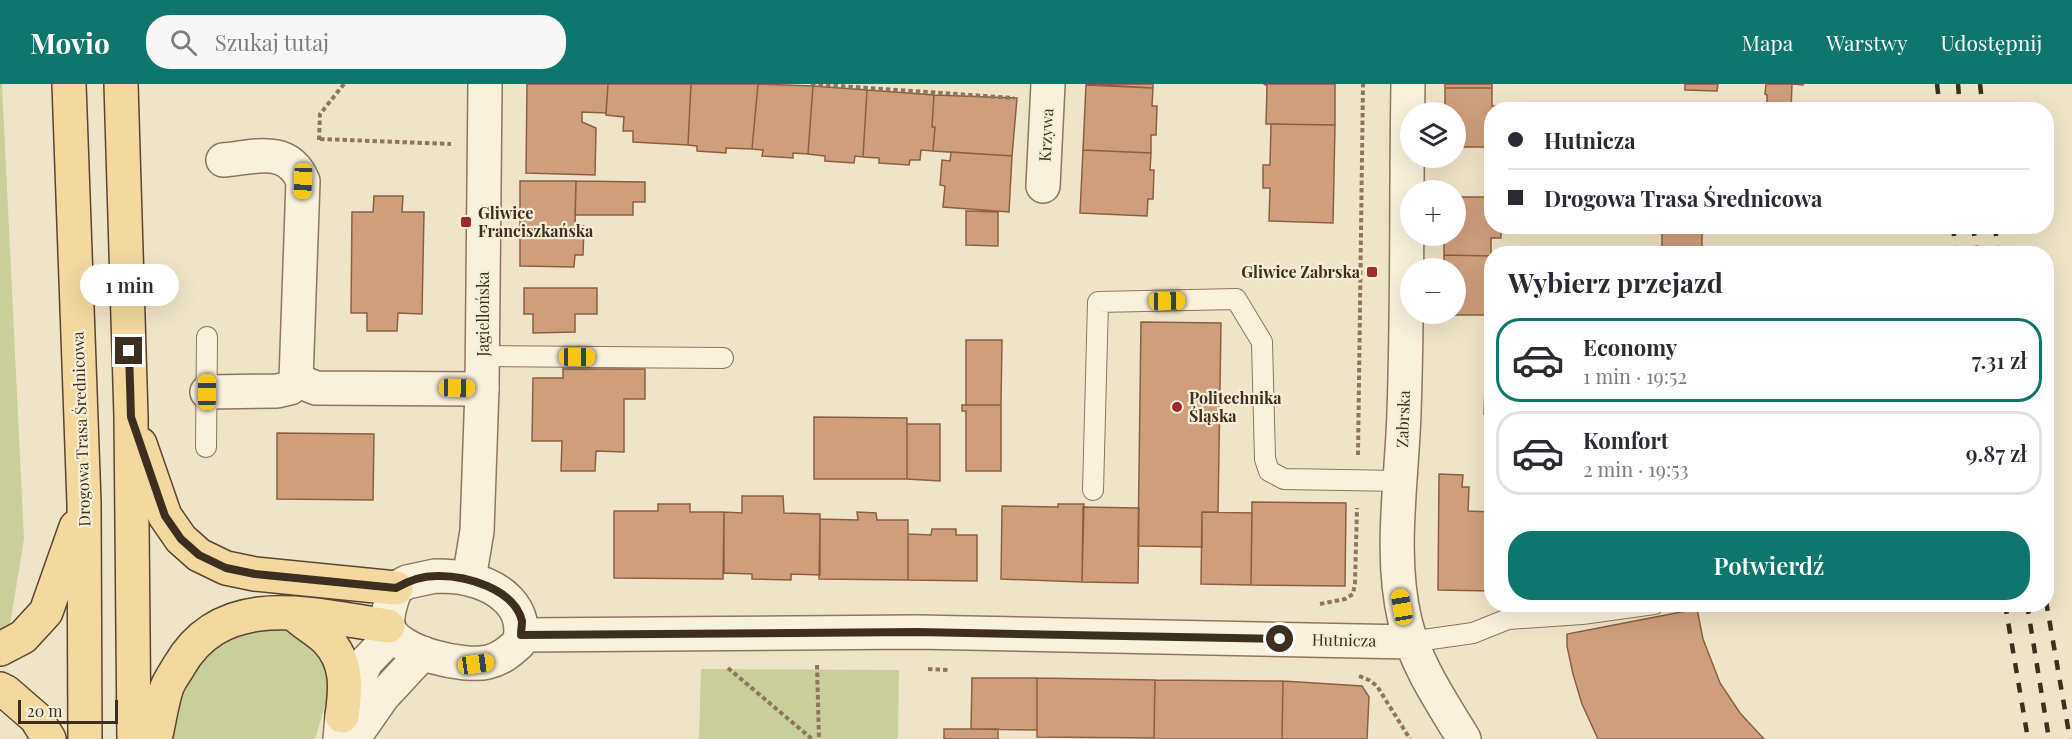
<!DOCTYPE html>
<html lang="pl">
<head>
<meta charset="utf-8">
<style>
  body { margin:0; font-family:"Playfair Display",serif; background:#f7f7f7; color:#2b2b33; height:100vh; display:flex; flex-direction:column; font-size:22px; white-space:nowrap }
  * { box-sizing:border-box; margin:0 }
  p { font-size:20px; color:#7c7c81 }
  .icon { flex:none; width:33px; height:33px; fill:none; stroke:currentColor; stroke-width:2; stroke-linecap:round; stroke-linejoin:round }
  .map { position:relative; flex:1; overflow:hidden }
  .panel { position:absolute; left:1484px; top:162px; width:570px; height:366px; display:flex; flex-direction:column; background:#fff; border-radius:24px; box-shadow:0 6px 24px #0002 }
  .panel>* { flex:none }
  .banner { position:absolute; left:1484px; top:18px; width:570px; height:132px; border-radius:24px; box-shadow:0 6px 24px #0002; display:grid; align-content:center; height:132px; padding:0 24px; background:#fff }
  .fabs { position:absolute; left:1400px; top:18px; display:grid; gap:12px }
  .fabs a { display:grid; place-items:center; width:66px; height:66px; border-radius:50%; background:#fff; box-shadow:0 6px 24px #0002; font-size:30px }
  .scale { position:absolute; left:18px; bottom:15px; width:100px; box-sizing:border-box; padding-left:6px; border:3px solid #3d2e20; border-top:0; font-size:16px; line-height:21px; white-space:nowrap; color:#3d2e20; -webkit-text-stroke:4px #f7eed8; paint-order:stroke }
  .end { position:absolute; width:27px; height:27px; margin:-14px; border:8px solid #3d2e20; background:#fff; box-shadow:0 0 0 3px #fff }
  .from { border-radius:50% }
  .bubble { position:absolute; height:42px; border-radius:21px; background:#fff; box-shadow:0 6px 24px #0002; font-size:20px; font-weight:600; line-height:42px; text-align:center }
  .car { position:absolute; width:18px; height:36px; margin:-18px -9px; border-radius:8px; box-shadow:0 0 4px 2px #0007; background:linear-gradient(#f5c518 24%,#345 0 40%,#f5c518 0 76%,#345 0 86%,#f5c518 0) }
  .banner b { display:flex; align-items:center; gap:21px; height:57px; font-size:22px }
  .banner b+b { border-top:2px solid #e1e1e2 }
  .banner i { width:15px; height:15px; background:#2b2b33 }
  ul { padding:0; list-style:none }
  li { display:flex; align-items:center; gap:18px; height:84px; margin:0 12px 9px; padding:0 12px; border:3px solid #e1e1e2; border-radius:24px }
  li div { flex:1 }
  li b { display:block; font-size:22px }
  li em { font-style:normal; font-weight:600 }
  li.current { border-color:#0f766e }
  li>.icon { width:54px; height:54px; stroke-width:1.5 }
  h2 { padding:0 24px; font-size:27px; line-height:72px }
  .button { display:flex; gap:12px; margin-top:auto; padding:12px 24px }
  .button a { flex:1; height:69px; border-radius:24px; background:#0f766e; color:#fff; font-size:24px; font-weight:600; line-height:69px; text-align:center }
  header { display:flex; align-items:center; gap:36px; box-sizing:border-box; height:84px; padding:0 30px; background:#0f766e; color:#fff }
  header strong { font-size:28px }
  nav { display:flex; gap:33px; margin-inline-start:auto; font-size:21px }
  .search { width:420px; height:54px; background:#f7f7f7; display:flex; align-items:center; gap:15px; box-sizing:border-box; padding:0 21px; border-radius:24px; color:#7c7c81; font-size:22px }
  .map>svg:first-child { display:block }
  .green { fill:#c9cf9b }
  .building { fill:#cf9f7d; stroke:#8d5f41; stroke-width:1.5 }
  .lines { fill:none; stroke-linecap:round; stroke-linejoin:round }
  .service-casing { stroke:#8d765c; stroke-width:22 }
  .minor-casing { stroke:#8d765c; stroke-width:36 }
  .tertiary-casing { stroke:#8d765c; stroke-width:36 }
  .primary-casing { stroke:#5b4430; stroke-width:36 }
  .path { stroke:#8d765c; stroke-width:4; stroke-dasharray:4.5 3; stroke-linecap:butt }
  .service { stroke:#faf1dc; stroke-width:20 }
  .minor { stroke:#faf1dc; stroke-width:33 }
  .tertiary { stroke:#faf1dc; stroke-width:33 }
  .primary { stroke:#f3d9a0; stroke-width:33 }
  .rail { stroke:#3d2e20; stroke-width:4.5; stroke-dasharray:10 10; stroke-linecap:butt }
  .route { stroke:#3d2e20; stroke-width:8 }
  .poi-dot { fill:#9e2a2b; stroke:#f7eed8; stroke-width:2 }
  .labels { text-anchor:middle; stroke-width:4.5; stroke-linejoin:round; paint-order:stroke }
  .street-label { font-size:16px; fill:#3d2e20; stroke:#f7eed8 }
  .poi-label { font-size:16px; font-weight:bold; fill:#3d2e20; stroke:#f7eed8; text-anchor:start }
</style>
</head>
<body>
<header>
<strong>Movio</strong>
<div class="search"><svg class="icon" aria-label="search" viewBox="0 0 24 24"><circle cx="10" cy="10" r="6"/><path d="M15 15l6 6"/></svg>Szukaj tutaj</div>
<nav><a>Mapa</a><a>Warstwy</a><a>Udostępnij</a></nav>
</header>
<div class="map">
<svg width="2072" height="655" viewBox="0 0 2072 655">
  <rect width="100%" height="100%" fill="#f0e4c8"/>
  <!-- green -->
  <path class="green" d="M0 0H2L24 455 10 541 0 546Z
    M283 543 309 554 328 579 331 602 315 655H169L180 598 211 561 248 544Z
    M701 585 899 586 898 655H699Z"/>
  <!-- building -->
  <path class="building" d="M527 0H608L606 29 582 28V38L596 44 595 91 526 89Z
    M608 0H691L688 61 633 58V47H623L624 33 606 31Z
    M691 0H758L752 65 726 64V69L697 67V62L688 61Z
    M758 0 813 2 808 70 793 69V74L762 72 763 66 752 65Z
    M1086 0H1153V4Z
    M1264 0H1335V41L1266 40 1267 2Z
    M1445 0H1492V4H1445Z
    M1685 0H1718L1717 7 1685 6Z
    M1766 0H1803V1L1792 0 1791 26H1767V11L1765 10Z
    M1086 1 1153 4 1152 22H1157L1156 51H1151V69L1083 66Z
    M813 2 867 6 863 73 855 72 854 79 825 77V72L808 70Z
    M1445 4H1492V22H1501V26H1491V63H1455V28H1445Z
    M867 6 934 11 932 43H935L933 67 921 66 920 76H910L909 81 879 79V74L863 73Z
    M934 11 1017 14 1012 72 933 67 935 43H932Z
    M1271 40 1335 41 1333 139 1269 137 1270 104H1263V81H1270Z
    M1083 66 1151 69 1150 86H1154L1153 115H1148L1147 132 1080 129Z
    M951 68 1012 72 1009 128 943 123 945 102 940 101 942 76 950 77Z
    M520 97H576L575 142H584L583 171H575L574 183 520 182Z
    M576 97 645 98V118H633V131H575Z
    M374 112H403L402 128H424L422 230 398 229 397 247H367V229H351L352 128H373Z
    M1455 113H1490L1491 142H1501V154H1491V172L1444 171V152H1455Z
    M966 127 998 128V162L966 161Z
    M1662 142H1702V170H1662Z
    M1444 171 1491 172V231H1443V230H1455V184H1444Z
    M524 204H597V230H575V248L533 249V230H524Z
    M1141 238 1221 239 1218 428H1202V463L1138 462Z
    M966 256H1002L1001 321H966Z
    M563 285H645V315H624V368L596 367 595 387H561L562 357H532L533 294H563Z
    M1485 303H1491V330H1484Z
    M962 321H1001V387H966V327H962Z
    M814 333 907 334V395H814Z
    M907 340H940V397L907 395Z
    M277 349 374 350 373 416 277 415Z
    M1439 390 1463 391 1462 403H1469L1468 427 1491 428V507L1438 506Z
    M742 412H783L784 429 820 430V491L791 490V496L752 495V490L724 489V428L742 429Z
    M1252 418 1346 419 1345 502 1251 501Z
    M658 420H690V428H724L723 495 614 494V427H658Z
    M1058 420H1084L1082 498 1001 495 1002 422 1058 423Z
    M1083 423 1139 424 1138 499 1082 498Z
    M857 428 876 429 877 436H908V496L819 495 820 435 858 436Z
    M1202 428 1252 429 1251 501 1201 500Z
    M932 445H956V451H977V497L908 496V450L931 451Z
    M1697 525 1703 555 1720 599 1740 629 1764 655H1598L1582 620 1573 590 1567 562V550Z
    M972 594H1037V646L971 645Z
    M1037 594 1155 596 1154 654 1037 653Z
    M1155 596 1283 597 1282 655H1154Z
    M1283 597 1362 602 1369 613 1367 655H1282Z
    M944 645H998V655H944Z"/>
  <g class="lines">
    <defs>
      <path id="service" d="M483 272 723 274
        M206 363 207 253
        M1093 406 1098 218 1236 215 1262 258 1265 375 1269 387 1284 395 1400 397
        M1410 558 1473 549 1508 535 1582 530 1654 520"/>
      <path id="minor" d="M1043 102 1048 0
        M296 296 316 304 482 305
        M207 308 277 307 290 304 296 296 303 97C288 61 255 73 223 76"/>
      <path id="tertiary" d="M1408 0C1406 109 1408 219 1404 328 1402 397 1389 470 1405 537 1416 581 1441 617 1464 655
        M435 492C446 492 457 492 468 495 499 502 529 524 519 559 509 568 501 575 488 578 465 584 397 569 389 544 385 532 392 515 396 504L407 498Z
        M469 495 477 447 482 305 485 0
        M521 551 917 548 1410 558
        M340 655 342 632 366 578 392 551
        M353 655 383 612 423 569"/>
      <path id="primary" d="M69 0 84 419 85 655
        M121 0 131 333 134 655
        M140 360 165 432 181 455 199 471 226 484 255 490 396 504
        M293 529C303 539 317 546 327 556 348 578 346 604 342 632
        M0 565 23 553 46 528 76 443
        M0 605 6 608 36 634 49 655
        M155 655C159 639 161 622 166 606 168 598 175 589 179 582 224 504 315 532 388 542"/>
    </defs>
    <!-- service casing -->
    <use href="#service" class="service-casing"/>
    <!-- minor casing -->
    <use href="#minor" class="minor-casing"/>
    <!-- tertiary casing -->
    <use href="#tertiary" class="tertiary-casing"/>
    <!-- primary casing -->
    <use href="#primary" class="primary-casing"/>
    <!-- path -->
    <path class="path" d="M811 0 1014 14
      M320 55 451 60
      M319 56 320 30 344 0
      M1358 371 1363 0
      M1320 520 1345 515 1353 510 1355 499 1357 424
      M817 581 819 655
      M728 584 812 655
      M928 585 948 586
      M1359 592 1369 596 1377 602 1410 655"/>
    <!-- service -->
    <use href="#service" class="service"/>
    <!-- minor -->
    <use href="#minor" class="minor"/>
    <!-- tertiary -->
    <use href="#tertiary" class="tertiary"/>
    <!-- primary -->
    <use href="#primary" class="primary"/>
    <!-- rail -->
    <path class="rail" d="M1937 0 1940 26
      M1958 0 1960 26
      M1980 0 1983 26
      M1953 142 1956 170
      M1973 142 1977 170
      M1995 142 1998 170
      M2046 517 2070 655
      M2005 520 2028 655
      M2027 520 2049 655"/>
  </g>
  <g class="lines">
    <!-- route -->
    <path class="route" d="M129 267 131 333 165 432 181 455 199 471 226 484 255 490 396 504C408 497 422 492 436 492 464 491 514 504 522 537 522 541 521 546 521 551L917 548 1280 555"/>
  </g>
  <!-- markers -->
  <g class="poi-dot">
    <rect x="460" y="132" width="12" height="12" rx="3"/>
    <rect x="1366" y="182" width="12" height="12" rx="3"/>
    <circle cx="1177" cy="323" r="6"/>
  </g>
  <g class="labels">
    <!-- street labels -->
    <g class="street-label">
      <text transform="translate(1046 51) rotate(-87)" y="6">Krzywa</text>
      <text transform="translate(483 230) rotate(-90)" y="6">Jagiellońska</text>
      <text transform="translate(1403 335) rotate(-88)" y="6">Zabrska</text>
      <text transform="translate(81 345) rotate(-92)" y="6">Drogowa Trasa Średnicowa</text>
      <text transform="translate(1344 556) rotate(1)" y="6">Hutnicza</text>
    </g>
    <!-- poi labels -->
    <g class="poi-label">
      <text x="478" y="135">Gliwice<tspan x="478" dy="18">Franciszkańska</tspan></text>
      <text x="1360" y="194" text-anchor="end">Gliwice Zabrska</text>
      <text x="1189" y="320">Politechnika<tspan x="1189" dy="18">Śląska</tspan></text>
    </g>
  </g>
</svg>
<div class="fabs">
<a><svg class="icon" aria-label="layers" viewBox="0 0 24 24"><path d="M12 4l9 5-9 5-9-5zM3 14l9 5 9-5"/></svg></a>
<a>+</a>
<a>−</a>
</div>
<div class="scale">20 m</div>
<i class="end from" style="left:1280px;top:555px"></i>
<i class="end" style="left:129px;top:267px"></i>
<div class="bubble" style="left:80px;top:180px;width:99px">1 min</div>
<i class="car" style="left:303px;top:97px;rotate:182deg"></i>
<i class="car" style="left:1167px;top:217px;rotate:89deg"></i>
<i class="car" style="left:577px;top:273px;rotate:90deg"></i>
<i class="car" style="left:457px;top:304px;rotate:91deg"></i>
<i class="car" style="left:207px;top:308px;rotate:0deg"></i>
<i class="car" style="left:1402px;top:523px;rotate:350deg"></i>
<i class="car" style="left:476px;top:580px;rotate:82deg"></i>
<div class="banner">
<b><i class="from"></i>Hutnicza</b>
<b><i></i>Drogowa Trasa Średnicowa</b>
</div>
<section class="panel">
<h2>Wybierz przejazd</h2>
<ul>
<li class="current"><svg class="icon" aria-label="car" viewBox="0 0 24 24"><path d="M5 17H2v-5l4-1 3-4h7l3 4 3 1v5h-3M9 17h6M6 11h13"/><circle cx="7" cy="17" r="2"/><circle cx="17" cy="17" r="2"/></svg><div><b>Economy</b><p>1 min · 19:52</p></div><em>7.31 zł</em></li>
<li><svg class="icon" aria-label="car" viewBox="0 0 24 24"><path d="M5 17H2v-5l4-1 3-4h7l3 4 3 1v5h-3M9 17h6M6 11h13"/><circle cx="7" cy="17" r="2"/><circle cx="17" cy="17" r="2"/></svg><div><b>Komfort</b><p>2 min · 19:53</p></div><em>9.87 zł</em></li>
</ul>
<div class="button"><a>Potwierdź</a></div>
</section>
</div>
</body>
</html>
